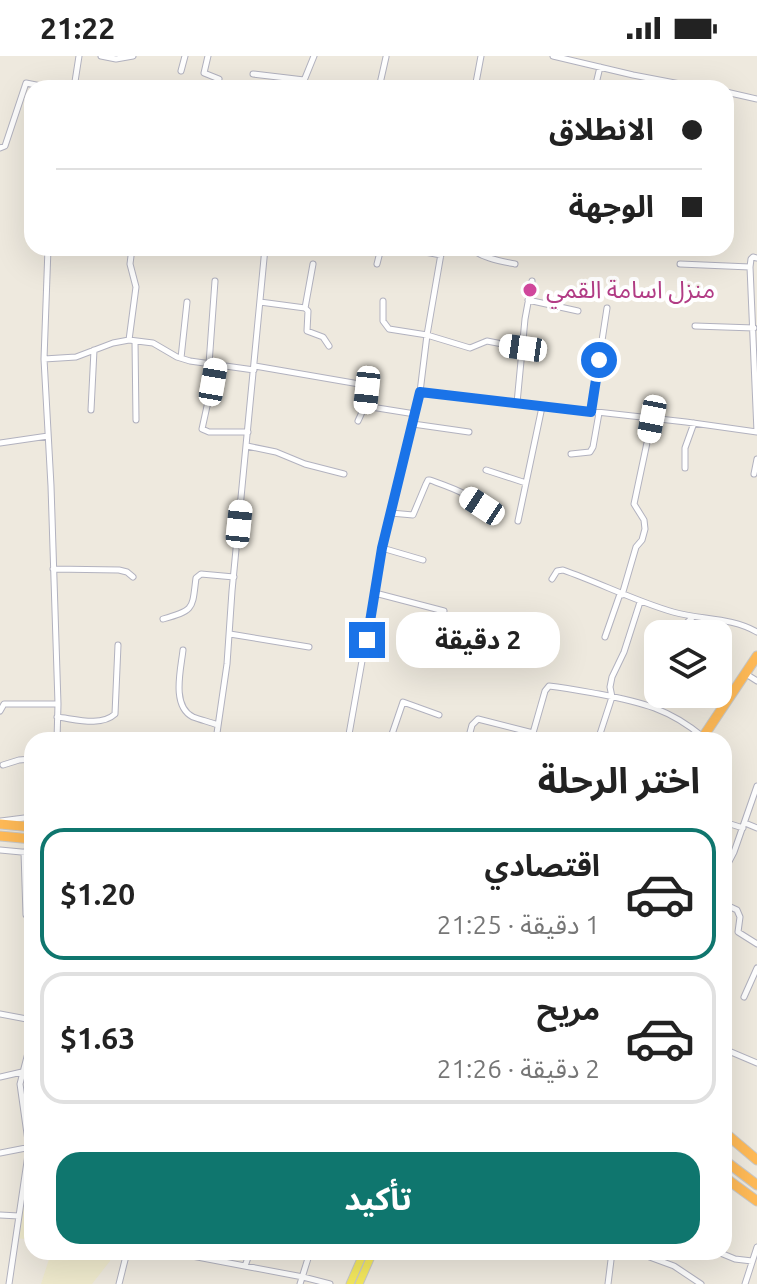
<!DOCTYPE html>
<html lang="ar">
<head>
<meta charset="utf-8">
<style>
  body { margin:0; font-family:Ubuntu,"Noto Sans Arabic",sans-serif; background:#f6f6f6; color:#222; direction:rtl; height:100vh; display:flex; flex-direction:column; font-size:30px; white-space:nowrap }
  * { box-sizing:border-box; margin:0 }
  p { font-size:26px; color:#767676 }
  .icon { flex:none; width:44px; height:44px; fill:none; stroke:currentColor; stroke-width:2; stroke-linecap:round; stroke-linejoin:round }
  .map { position:relative; flex:1; overflow:hidden; direction:ltr }
  .sheet { position:absolute; left:24px; top:676px; width:708px; height:528px; display:flex; flex-direction:column; background:#fff; border-radius:24px; box-shadow:0 8px 32px #0002; direction:rtl }
  .sheet>* { flex:none }
  .guide { position:absolute; left:24px; top:24px; width:710px; height:176px; border-radius:24px; box-shadow:0 8px 32px #0002; direction:rtl; display:grid; align-content:center; height:176px; padding:0 32px; background:#fff }
  .tools { position:absolute; left:644px; top:564px; display:grid; gap:16px }
  .tools a { display:grid; place-items:center; width:88px; height:88px; border-radius:16px; background:#fff; box-shadow:0 8px 32px #0002; font-size:40px }
  .end { position:absolute; width:36px; height:36px; margin:-18px; border:10px solid #1a73e8; background:#fff; box-shadow:0 0 0 4px #fff }
  .from { border-radius:50% }
  .bubble { position:absolute; height:56px; border-radius:24px; background:#fff; box-shadow:0 8px 32px #0002; font-size:26px; font-weight:700; line-height:56px; text-align:center; direction:rtl }
  .car { position:absolute; width:24px; height:48px; margin:-24px -12px; border-radius:10px; box-shadow:0 0 6px 2px #0007; background:linear-gradient(#fff 24%,#345 0 40%,#fff 0 76%,#345 0 86%,#fff 0) }
  .guide b { display:flex; align-items:center; gap:28px; height:76px; font-size:30px }
  .guide b+b { border-top:2px solid #e0e0e0 }
  .guide i { width:20px; height:20px; background:#222 }
  ul { padding:0; list-style:none }
  li { display:flex; align-items:center; gap:24px; height:132px; margin:0 16px 12px; padding:0 16px; border:4px solid #e0e0e0; border-radius:24px }
  li div { flex:1 }
  li b { display:block; font-size:30px }
  li em { font-style:normal; font-weight:700 }
  li.selected { border-color:#0f766e }
  li>.icon { width:72px; height:72px; stroke-width:1.5 }
  h2 { padding:0 32px; font-size:36px; line-height:96px }
  .cta { display:flex; gap:16px; margin-top:auto; padding:16px 32px }
  .cta a { flex:1; height:92px; border-radius:24px; background:#0f766e; color:#fff; font-size:32px; font-weight:700; line-height:92px; text-align:center }
  .status { display:flex; justify-content:space-between; align-items:center; height:56px; padding:0 40px; background:#fff; direction:ltr }
  .status svg { height:22px; fill:currentColor }
  .map>svg:first-child { display:block }
  .education { fill:#efeacd }
  .lines { fill:none; stroke-linecap:round; stroke-linejoin:round }
  .street-casing { stroke:#b2b2bf; stroke-width:7 }
  .primary-casing { stroke:#c8c8c8; stroke-width:9 }
  .highway-casing { stroke:#c8c8c8; stroke-width:11 }
  .street { stroke:#fff; stroke-width:5 }
  .primary { stroke:#f4e85d; stroke-width:7 }
  .highway { stroke:#ffba57; stroke-width:9 }
  .route { stroke:#1a73e8; stroke-width:10 }
  .hotel-dot { fill:#d1479c; stroke:#fff; stroke-width:3 }
  .labels { text-anchor:middle; stroke-width:8; stroke-linejoin:round; paint-order:stroke }
  .hotel-label { font-size:24px; fill:#b23c85; stroke:#fff; text-anchor:start }
</style>
</head>
<body>
<div class="status"><b>21:22</b><svg viewBox="0 0 49 12"><path d="M0 12V9h3v3zM5 12V6h3v6zM10 12V3h3v9zM15 12V0h3v12zM26 1h20v11H26zM47 4h2v5h-2z"/></svg></div>
<div class="map">
<svg width="757" height="1228" viewBox="0 0 757 1228">
  <rect width="100%" height="100%" fill="#eee9de"/>
  <!-- education -->
  <path class="education" d="M26 1139 32 1141V1184L17 1182Z
    M45 1196H112L110 1205 92 1228H41L49 1203Z"/>
  <g class="lines">
    <defs>
      <path id="street" d="M101 0 116 3 133 0
        M208 0 204 17 219 23
        M553 0 633 19 701 32
        M181 15 185 0
        M253 18 304 24
        M74 32 79 0
        M301 32 314 0
        M379 32 386 1
        M475 32 481 0
        M595 32 600 11
        M726 36 757 43
        M0 92 5 90 26 27 51 32
        M48 192 44 303 51 430 58 648 57 684
        M403 192 441 199
        M470 192C482 202 500 205 515 208
        M590 192H591
        M377 208 381 192
        M680 208 750 211
        M528 244 578 255
        M383 245V265L389 273 427 279 470 292 487 285 523 292
        M260 246 305 252 313 208
        M305 252 308 255 307 275 323 281 329 290
        M695 270 754 272
        M129 284 136 231 130 208 132 192
        M135 285 136 364
        M181 302 187 246
        M44 303 76 301 113 287 129 284 153 287 177 301 190 305 254 314
        M209 308 215 225
        M216 309 202 373 209 376H248
        M255 310 365 329C370 342 363 354 358 365
        M420 336 686 366 757 376 750 211 751 203 753 201 757 202
        M517 347 525 263 532 225
        M365 350 415 358
        M91 354 94 294
        M591 356 607 252
        M413 368 469 376
        M0 387 48 380
        M247 390 276 396 305 408 344 418
        M571 398 590 396 593 391 599 357
        M685 412V392L694 367
        M486 414 526 427
        M754 418 757 403
        M391 457 413 459 426 428 428 424H430C452 432 476 439 489 460
        M518 465 542 351
        M382 492 423 504
        M53 513 119 514 127 516 133 521
        M552 523 557 515 563 514C600 527 635 545 673 556 701 564 731 561 757 576
        M375 537 444 555
        M622 539 636 491 642 484 645 473 644 464 634 448 652 363
        M163 563C195 554 192 553 196 522L201 518 234 521
        M230 578 309 591
        M674 578 693 561
        M605 581 620 538
        M183 594C181 613 171 650 193 661 201 664 210 666 218 669
        M746 618 757 625
        M0 655 4 648H58
        M57 661C75 663 101 671 115 658L118 589
        M216 684 227 608 232 535 265 192
        M348 684 382 492 420 336 427 279 442 192
        M390 684 403 646 439 659
        M468 684 472 669 478 663 533 677 545 635 549 630C566 632 582 635 599 638 641 646 670 653 703 681
        M598 684 612 641 610 631 612 621 624 596 640 546
        M3 709 19 704 32 703
        M1 765 32 761
        M724 766 743 772
        M745 767 757 772
        M0 794 32 797
        M24 796 26 859
        M724 815 734 796 757 730
        M724 848 737 854 740 861 738 876 757 888
        M744 941 757 912
        M0 958 32 964
        M724 993 757 1007
        M0 1021 22 1016
        M0 1097 31 1091
        M0 1159 19 1160
        M171 1196 303 1221 330 1228
        M642 1196 644 1199 674 1210 701 1228
        M718 1196 735 1203 752 1205
        M245 1210 250 1196
        M9 1228 29 1092 20 1028 32 981
        M119 1228 127 1196
        M300 1228 310 1196
        M608 1228 612 1196
        M745 1228 757 1191"/>
      <path id="primary" d="M350 1228 364 1196
        M359 1228 373 1196"/>
      <path id="highway" d="M701 684 757 600
        M0 768 32 771
        M0 780 32 783
        M724 1076 757 1104
        M724 1104 757 1129
        M724 1121 757 1145"/>
    </defs>
    <!-- street casing -->
    <use href="#street" class="street-casing"/>
    <!-- primary casing -->
    <use href="#primary" class="primary-casing"/>
    <!-- highway casing -->
    <use href="#highway" class="highway-casing"/>
    <!-- street -->
    <use href="#street" class="street"/>
    <!-- primary -->
    <use href="#primary" class="primary"/>
    <!-- highway -->
    <use href="#highway" class="highway"/>
  </g>
  <g class="lines">
    <!-- route -->
    <path class="route" d="M367 584 382 492 420 336 591 356 599 304"/>
  </g>
  <!-- markers -->
  <circle class="hotel-dot" cx="530" cy="234" r="8"/>
  <g class="labels">
    <!-- hotel labels -->
    <g class="hotel-label">
      <text x="546" y="242">منزل اسامة القمي</text>
    </g>
  </g>
</svg>
<div class="tools">
<a><svg class="icon" aria-label="layers" viewBox="0 0 24 24"><path d="M12 4l9 5-9 5-9-5zM3 14l9 5 9-5"/></svg></a>
</div>
<i class="end from" style="left:599px;top:304px"></i>
<i class="end" style="left:367px;top:584px"></i>
<div class="bubble" style="left:396px;top:556px;width:164px">2 دقيقة</div>
<i class="car" style="left:523px;top:292px;rotate:278deg"></i>
<i class="car" style="left:213px;top:326px;rotate:10deg"></i>
<i class="car" style="left:367px;top:334px;rotate:186deg"></i>
<i class="car" style="left:652px;top:363px;rotate:191deg"></i>
<i class="car" style="left:482px;top:450px;rotate:303deg"></i>
<i class="car" style="left:239px;top:468px;rotate:6deg"></i>
<div class="guide">
<b><i class="from"></i>الانطلاق</b>
<b><i></i>الوجهة</b>
</div>
<section class="sheet">
<h2>اختر الرحلة</h2>
<ul>
<li class="selected"><svg class="icon" aria-label="car" viewBox="0 0 24 24"><path d="M5 17H2v-5l4-1 3-4h7l3 4 3 1v5h-3M9 17h6M6 11h13"/><circle cx="7" cy="17" r="2"/><circle cx="17" cy="17" r="2"/></svg><div><b>اقتصادي</b><p>1 دقيقة · 21:25</p></div><em>$1.20</em></li>
<li><svg class="icon" aria-label="car" viewBox="0 0 24 24"><path d="M5 17H2v-5l4-1 3-4h7l3 4 3 1v5h-3M9 17h6M6 11h13"/><circle cx="7" cy="17" r="2"/><circle cx="17" cy="17" r="2"/></svg><div><b>مريح</b><p>2 دقيقة · 21:26</p></div><em>$1.63</em></li>
</ul>
<div class="cta"><a>تأكيد</a></div>
</section>
</div>
</body>
</html>
